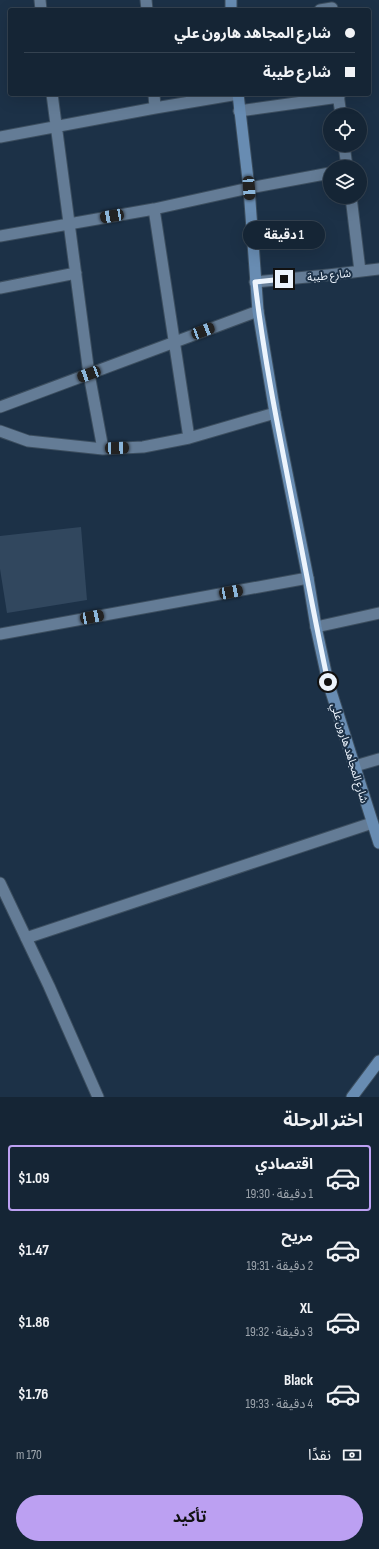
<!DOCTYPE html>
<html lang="ar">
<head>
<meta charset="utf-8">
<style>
  body { margin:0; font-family:"Sofia Sans Condensed","Noto Sans Arabic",sans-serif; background:#223141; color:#f1f3f6; direction:rtl; height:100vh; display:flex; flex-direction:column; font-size:15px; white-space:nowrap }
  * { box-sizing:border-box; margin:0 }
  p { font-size:13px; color:#9da5ad }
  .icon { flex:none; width:22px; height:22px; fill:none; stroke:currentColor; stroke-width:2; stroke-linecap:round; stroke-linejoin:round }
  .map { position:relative; height:1097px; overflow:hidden; direction:ltr }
  .sheet { display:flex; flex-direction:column; background:#152535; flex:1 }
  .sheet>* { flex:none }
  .hud { position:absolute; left:8px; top:8px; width:363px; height:88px; border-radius:4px; box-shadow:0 4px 16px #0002,0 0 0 1px #344250; direction:rtl; display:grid; align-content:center; height:88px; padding:0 16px; background:#152535 }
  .fabs { position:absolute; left:323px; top:108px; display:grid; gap:8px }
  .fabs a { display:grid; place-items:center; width:44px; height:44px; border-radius:50%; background:#152535; box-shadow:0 4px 16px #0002,0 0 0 1px #344250; font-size:20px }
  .end { position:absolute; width:18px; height:18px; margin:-9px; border:5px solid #ecf4fd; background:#111; box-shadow:0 0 0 2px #111 }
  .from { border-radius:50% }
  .bubble { position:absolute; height:28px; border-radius:14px; background:#152535; box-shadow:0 4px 16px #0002,0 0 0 1px #344250; font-size:13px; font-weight:700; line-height:28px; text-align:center; direction:rtl }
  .car { position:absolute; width:12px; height:24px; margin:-12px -6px; border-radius:5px; box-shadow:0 0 3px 1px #0007; background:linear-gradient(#222 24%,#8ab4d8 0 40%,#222 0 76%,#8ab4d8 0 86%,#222 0) }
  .hud b { display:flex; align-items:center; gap:14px; height:38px; font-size:15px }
  .hud b+b { border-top:1px solid #344250 }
  .hud i { width:10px; height:10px; background:#f1f3f6 }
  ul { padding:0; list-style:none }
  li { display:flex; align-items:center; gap:12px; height:66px; margin:0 8px 6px; padding:0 8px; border:2px solid transparent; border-radius:4px }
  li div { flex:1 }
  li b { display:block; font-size:15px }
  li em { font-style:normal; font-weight:700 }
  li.selected { border-color:#bca0f2 }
  li>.icon { width:36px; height:36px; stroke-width:1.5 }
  h2 { padding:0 16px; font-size:18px; line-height:48px }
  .pay { display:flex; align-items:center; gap:10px; height:44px; padding:0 16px; font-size:15px }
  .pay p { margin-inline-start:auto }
  .action { display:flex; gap:8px; margin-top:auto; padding:8px 16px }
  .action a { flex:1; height:46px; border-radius:24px; background:#bca0f2; color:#111; font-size:16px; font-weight:700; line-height:46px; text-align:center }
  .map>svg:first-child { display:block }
  .building { fill:#31475e }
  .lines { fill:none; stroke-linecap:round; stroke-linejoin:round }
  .minor-casing { stroke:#3c4e5f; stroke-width:13 }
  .secondary-casing { stroke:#3c4e5f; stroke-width:13 }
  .minor { stroke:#647c96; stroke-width:11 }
  .secondary { stroke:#688cb2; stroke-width:11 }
  .route { stroke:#ecf4fd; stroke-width:5 }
  .labels { text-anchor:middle; stroke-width:4; stroke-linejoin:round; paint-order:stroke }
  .street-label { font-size:11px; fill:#ecf4fd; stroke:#1c3147 }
</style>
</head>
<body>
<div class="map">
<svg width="379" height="1097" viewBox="0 0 379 1097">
  <rect width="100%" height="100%" fill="#1c3147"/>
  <!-- building -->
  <path class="building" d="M81 527 87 600 7 613 0 569V536Z"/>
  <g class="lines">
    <defs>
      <path id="minor" d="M40 0 41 10
        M146 0 147 10
        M320 10 332 8
        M52 94 89 374 103 449
        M154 94 155 108
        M338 94 341 115
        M239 111 339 97
        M0 137 155 108 238 94
        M344 145 347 167
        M351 197 360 271
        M154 209 189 438
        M0 236 154 209 249 188 330 173
        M255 282 328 275 379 269
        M0 288 76 273
        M0 407 258 311
        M0 431 28 441 103 449 143 447 189 438 275 413
        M316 627 379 613
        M0 634 308 578
        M355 766 379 759
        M0 883 49 986 98 1097
        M26 938 372 823"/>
      <path id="secondary" d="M231 0V10
        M238 94 249 188 258 311 275 413 308 578 316 627 328 682 379 843
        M352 1097 379 1061"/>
    </defs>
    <!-- minor casing -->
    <use href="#minor" class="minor-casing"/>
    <!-- secondary casing -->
    <use href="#secondary" class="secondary-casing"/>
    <!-- minor -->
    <use href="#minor" class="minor"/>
    <!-- secondary -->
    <use href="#secondary" class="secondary"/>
  </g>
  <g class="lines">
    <!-- route -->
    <path class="route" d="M284 279 255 282C264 360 280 438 295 515 306 571 316 626 328 682"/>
  </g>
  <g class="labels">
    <!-- street labels -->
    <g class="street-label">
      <text transform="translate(329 275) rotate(-6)" y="4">شارع طيبة</text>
      <text transform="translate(350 753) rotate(73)" y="4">شارع المجاهد هارون علي</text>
    </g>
  </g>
</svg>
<div class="fabs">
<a><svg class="icon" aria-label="locate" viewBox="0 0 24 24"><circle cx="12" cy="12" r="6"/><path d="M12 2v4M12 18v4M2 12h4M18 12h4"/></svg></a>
<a><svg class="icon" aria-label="layers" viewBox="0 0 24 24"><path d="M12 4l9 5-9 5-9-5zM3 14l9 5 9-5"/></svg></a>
</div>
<i class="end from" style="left:328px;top:682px"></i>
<i class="end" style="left:284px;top:279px"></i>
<div class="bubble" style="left:243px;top:221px;width:82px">1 دقيقة</div>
<i class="car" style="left:249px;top:188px;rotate:176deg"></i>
<i class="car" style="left:112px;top:216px;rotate:260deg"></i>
<i class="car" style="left:203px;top:331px;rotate:69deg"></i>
<i class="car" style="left:89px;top:374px;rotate:250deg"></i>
<i class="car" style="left:117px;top:448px;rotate:88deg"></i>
<i class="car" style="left:231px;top:592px;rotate:79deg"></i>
<i class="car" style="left:92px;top:617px;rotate:79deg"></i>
<div class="hud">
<b><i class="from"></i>شارع المجاهد هارون علي</b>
<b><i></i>شارع طيبة</b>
</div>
</div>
<section class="sheet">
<h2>اختر الرحلة</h2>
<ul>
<li class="selected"><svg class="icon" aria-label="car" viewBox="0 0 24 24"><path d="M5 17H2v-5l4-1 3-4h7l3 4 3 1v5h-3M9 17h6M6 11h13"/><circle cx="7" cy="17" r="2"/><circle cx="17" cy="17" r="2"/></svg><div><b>اقتصادي</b><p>1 دقيقة · 19:30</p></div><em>$1.09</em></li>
<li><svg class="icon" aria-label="car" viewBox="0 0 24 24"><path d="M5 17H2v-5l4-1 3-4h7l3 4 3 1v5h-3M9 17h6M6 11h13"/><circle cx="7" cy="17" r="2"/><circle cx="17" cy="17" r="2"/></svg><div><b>مريح</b><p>2 دقيقة · 19:31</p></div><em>$1.47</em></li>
<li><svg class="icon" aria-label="car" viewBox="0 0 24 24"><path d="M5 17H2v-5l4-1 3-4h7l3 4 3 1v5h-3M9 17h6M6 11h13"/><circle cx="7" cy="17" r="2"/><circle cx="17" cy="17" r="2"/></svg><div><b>XL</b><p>3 دقيقة · 19:32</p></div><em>$1.86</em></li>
<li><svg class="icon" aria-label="car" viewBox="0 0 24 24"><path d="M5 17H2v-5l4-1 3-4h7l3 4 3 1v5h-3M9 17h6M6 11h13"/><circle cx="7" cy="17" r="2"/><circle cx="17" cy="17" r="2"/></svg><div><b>Black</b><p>4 دقيقة · 19:33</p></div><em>$1.76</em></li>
</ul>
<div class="pay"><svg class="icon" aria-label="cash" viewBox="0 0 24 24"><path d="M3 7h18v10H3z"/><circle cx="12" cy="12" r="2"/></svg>نقدًا<p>170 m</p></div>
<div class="action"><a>تأكيد</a></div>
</section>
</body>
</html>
